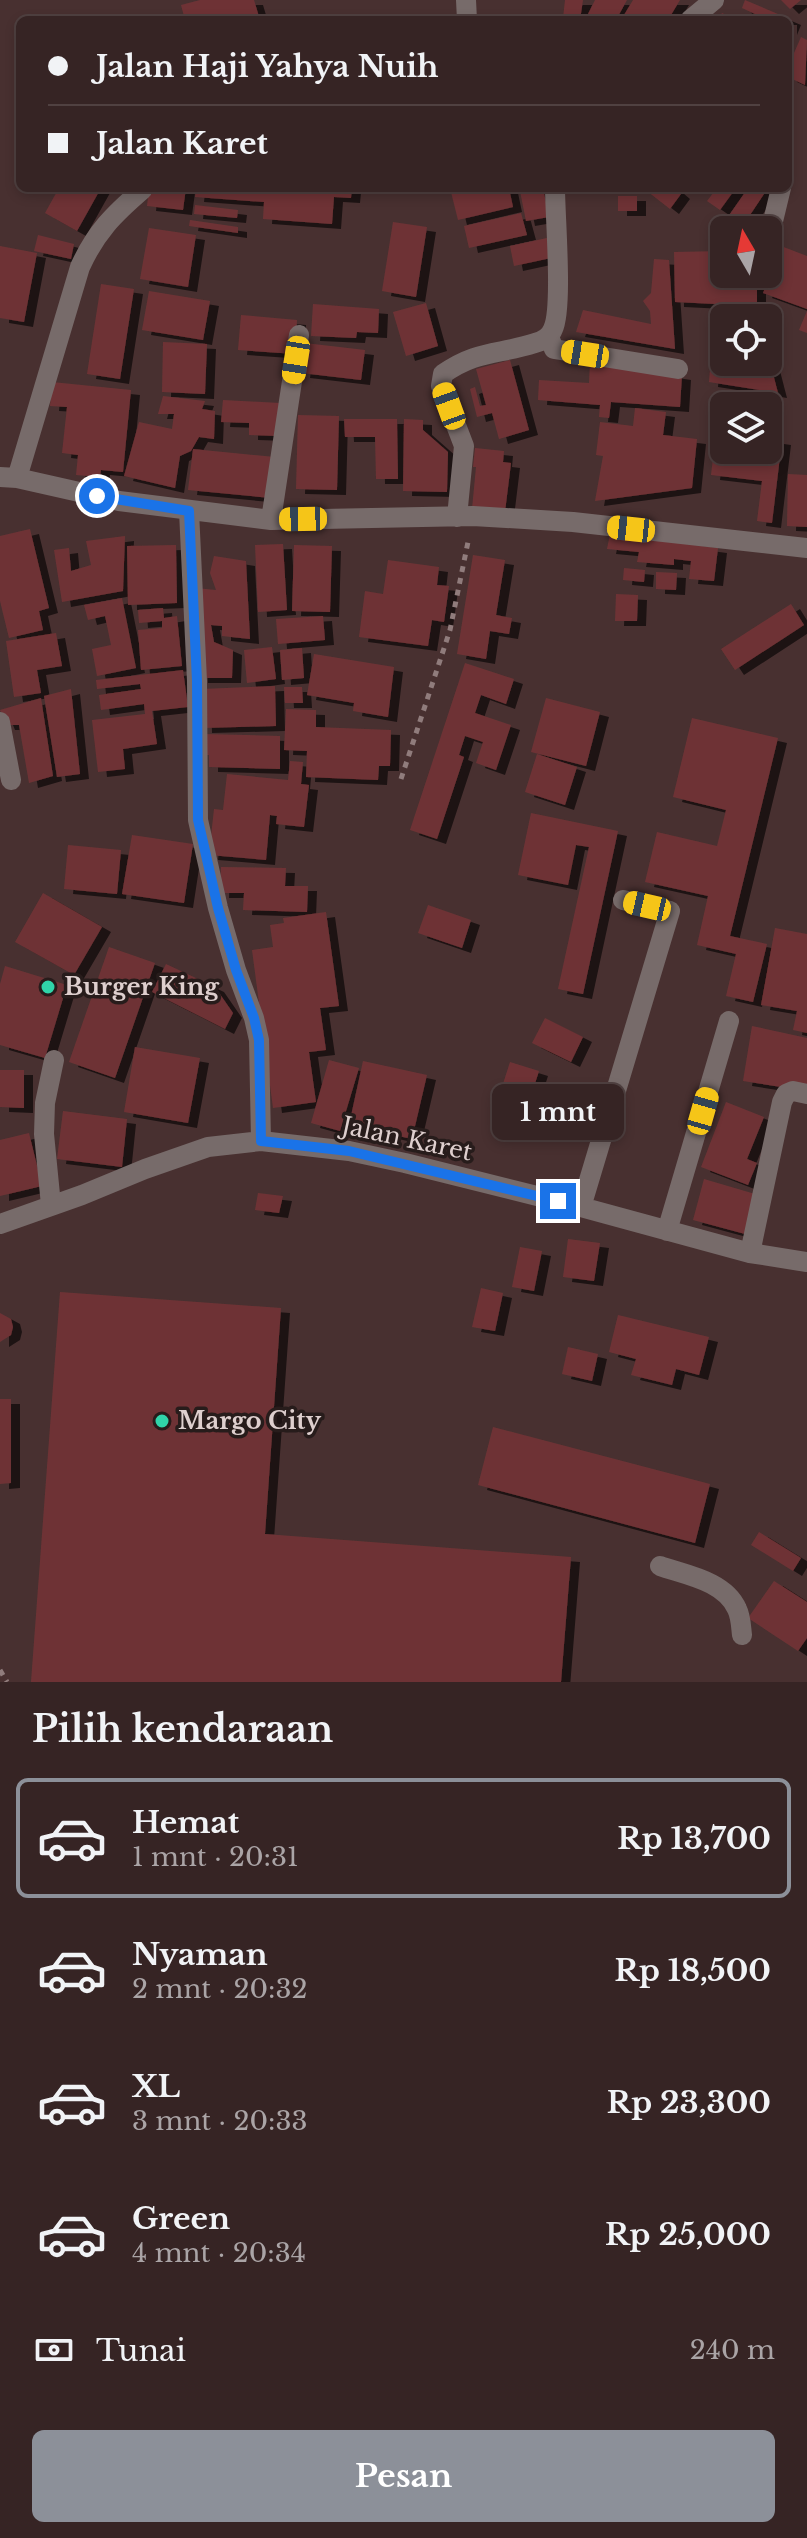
<!DOCTYPE html>
<html lang="id">
<head>
<meta charset="utf-8">
<style>
  body { margin:0; font-family:"Libre Baskerville",serif; background:#3d2c2c; color:#f1f3f6; height:100vh; display:flex; flex-direction:column; font-size:30px; white-space:nowrap }
  * { box-sizing:border-box; margin:0 }
  p { font-size:26px; color:#aaa4a6 }
  .icon { flex:none; width:44px; height:44px; fill:none; stroke:currentColor; stroke-width:2; stroke-linecap:round; stroke-linejoin:round }
  .map { position:relative; height:1682px; overflow:hidden }
  .side { display:flex; flex-direction:column; background:#362424; flex:1 }
  .side>* { flex:none }
  .hud { position:absolute; left:16px; top:16px; width:776px; height:176px; border-radius:12px; box-shadow:0 4px 12px #0003,0 0 0 2px #504141; display:grid; align-content:center; height:176px; padding:0 32px; background:#362424 }
  .needle { width:52px; rotate:351deg }
  .controls { position:absolute; left:710px; top:216px; display:grid; gap:16px }
  .controls a { display:grid; place-items:center; width:72px; height:72px; border-radius:12px; background:#362424; box-shadow:0 4px 12px #0003,0 0 0 2px #504141; font-size:40px }
  .end { position:absolute; width:36px; height:36px; margin:-18px; border:10px solid #1a73e8; background:#fff; box-shadow:0 0 0 4px #fff }
  .from { border-radius:50% }
  .bubble { position:absolute; height:56px; border-radius:12px; background:#362424; box-shadow:0 4px 12px #0003,0 0 0 2px #504141; font-size:26px; font-weight:700; line-height:56px; text-align:center }
  .car { position:absolute; width:24px; height:48px; margin:-24px -12px; border-radius:10px; box-shadow:0 0 6px 2px #0007; background:linear-gradient(#f5c518 24%,#345 0 40%,#f5c518 0 76%,#345 0 86%,#f5c518 0) }
  .hud b { display:flex; align-items:center; gap:28px; height:76px; font-size:30px }
  .hud b+b { border-top:2px solid #504141 }
  .hud i { width:20px; height:20px; background:#f1f3f6 }
  ul { padding:0; list-style:none }
  li { display:flex; align-items:center; gap:24px; height:120px; margin:0 16px 12px; padding:0 16px; border:4px solid transparent; border-radius:12px }
  li div { flex:1 }
  li b { display:block; font-size:30px }
  li em { font-style:normal; font-weight:700 }
  li.on { border-color:#8c9099 }
  li>.icon { width:72px; height:72px; stroke-width:1.5 }
  h2 { padding:0 32px; font-size:36px; line-height:96px }
  .pay { display:flex; align-items:center; gap:20px; height:88px; padding:0 32px; font-size:30px }
  .pay p { margin-inline-start:auto }
  .action { display:flex; gap:16px; margin-top:auto; padding:16px 32px }
  .action a { flex:1; height:92px; border-radius:12px; background:#8c9099; color:#fff; font-size:32px; font-weight:700; line-height:92px; text-align:center }
  .map>svg:first-child { display:block }
  .building { fill:#6e3335; filter:url(#shadow) }
  .lines { fill:none; stroke-linecap:round; stroke-linejoin:round }
  .path { stroke:#907c7c; stroke-width:5; stroke-dasharray:6 6; stroke-linecap:butt }
  .minor { stroke:#776b6a; stroke-width:20 }
  .route { stroke:#1a73e8; stroke-width:10 }
  .poi-dot { fill:#30d4a9; stroke:#271c1b; stroke-width:3 }
  .labels { text-anchor:middle; stroke-width:7; stroke-linejoin:round; paint-order:stroke }
  .poi-label { font-size:24px; font-weight:bold; fill:#decfce; stroke:#271c1b; text-anchor:start }
  .street-label { font-size:24px; fill:#decfce; stroke:#271c1b }
</style>
</head>
<body>
<div class="map">
<svg width="807" height="1682" viewBox="0 0 807 1682">
  <defs>
    <filter id="shadow"><feDropShadow dx="9" dy="5" stdDeviation="0" flood-color="#0009"/></filter>
  </defs>
  <rect width="100%" height="100%" fill="#483030"/>
  <!-- building -->
  <path class="building" d="M200 0H254L260 20H185L181 5Z
    M565 0H583L580 20 563 18Z
    M595 0H627L616 20H600L588 14Z
    M633 0H680L668 20H621Z
    M745 0 792 20 788 30V20H768L742 8Z
    M781 0H801L790 9Z
    M722 13 737 20H718Z
    M801 37 807 40 805 85 788 77V67Z
    M59 188H101L77 231 45 213Z
    M149 188H186L183 210 147 206Z
    M196 188H352L351 198 334 197 332 224 263 219 264 202 195 197Z
    M450 188H509L513 207 458 220Z
    M533 188H543L549 217 526 221 520 191Z
    M643 188H674L681 194 670 209Z
    M717 188H736L720 210 707 201Z
    M748 188H768L742 227 728 217Z
    M618 196H637V211H618Z
    M195 205 238 210 237 218 194 214Z
    M521 213 527 235 469 248 464 226Z
    M190 220 238 227V233L189 226Z
    M393 222 427 227 416 297 382 291Z
    M149 228 196 235 188 287 140 279Z
    M38 235 74 244 71 259 34 251Z
    M547 238 551 258 514 266 510 246Z
    M0 246 37 253 24 322 0 318Z
    M781 246 807 256V309L763 293Z
    M724 251V274H757V318H724V362H770L778 393 709 382 715 304 675 302 674 252Z
    M654 259 669 260 675 349 576 332 583 310 651 324 650 311 643 301 651 293Z
    M101 284 134 289 120 379 87 374Z
    M149 291 210 301 203 340 142 330Z
    M426 303 438 346 406 356 393 312Z
    M313 304 379 309 378 333 357 332 356 338 311 336Z
    M807 311V333L799 330Z
    M241 315 297 320 295 354 238 350Z
    M163 342 207 344 205 394 162 392Z
    M305 343 365 350 361 380 301 373Z
    M510 360 529 430 499 439 492 413 477 417 470 389 475 387 480 406 486 405 476 369Z
    M590 361 682 375 680 407 611 402 609 418 599 417 600 405 538 400 539 380 589 383Z
    M52 382 131 390 123 472 101 470 100 477 76 475 78 455 62 453 67 407 50 406Z
    M163 396 205 401 202 409 215 411 214 439 199 437 191 451 180 456 175 488 124 476 139 422 172 429 174 414H158Z
    M223 400 280 403 278 436 249 435V423L221 422Z
    M635 408 666 412 663 435 697 439 692 488 595 501 603 456 596 455 600 422 633 426Z
    M298 415 339 416 337 490 296 489Z
    M344 419H397L398 479H376L375 437H345Z
    M404 419 423 420V430L448 452 447 492 403 491Z
    M716 432 724 433V450H768V438L782 440 772 523 757 521 762 481 711 475Z
    M475 448 504 451 503 462 511 463 505 512 472 509 476 467H473Z
    M193 449 275 457 271 498 188 490Z
    M788 474 807 475V527L787 526Z
    M30 529 49 608 39 611 43 630 9 638 0 601V536Z
    M610 534 718 548 714 581 689 579 691 561 674 559V565L637 562 639 552 607 549Z
    M125 536 123 591 62 602 54 550 69 548 71 571 91 565 86 541Z
    M283 544 287 610 258 612 255 545Z
    M176 545 177 603 128 605 127 546Z
    M294 545 332 546 330 612 292 611Z
    M473 555 505 560 496 615 512 618 509 634 490 631 486 659 457 654Z
    M214 556 246 561 250 639 222 636V626L211 625 214 642 233 650 232 678H199L195 588 216 590 210 573Z
    M388 560 439 567 437 585 449 586 444 622 432 620 428 646 359 637 365 591 383 594Z
    M624 568 645 570 644 582 623 580Z
    M656 572 677 573 676 590 656 589Z
    M616 594 638 595 637 621H615Z
    M122 598 136 668 97 676 92 649 111 645 105 616 88 620 84 605Z
    M791 604 804 625 735 670 721 649Z
    M163 608 164 618 177 616 182 666 141 670 138 630 162 628V621L139 623 138 610Z
    M323 616 325 640 278 644 276 619Z
    M56 633 62 666 37 670 41 693 14 697 6 641Z
    M272 647 276 679 247 683 244 650Z
    M302 648 304 678 282 680 280 650Z
    M314 654 394 667 388 717 353 711 354 703 307 695Z
    M465 663 514 679 506 704 481 695 475 713 511 725 496 770 476 763 483 742 465 736 459 755 464 757 437 839 410 830Z
    M183 670 188 707 152 711 157 744 123 749 125 769 98 772 92 720 145 714 144 704 101 710 99 695 141 689 140 684 97 689 96 680Z
    M275 686 276 726 203 728 202 689Z
    M284 687H302L303 703H285Z
    M71 689 80 774 57 777 44 696Z
    M41 698 53 776 29 783 19 725H6L0 710Z
    M546 698 600 712 586 766 531 752Z
    M286 709 316 710V727L391 730 390 766H379L378 780 306 777 307 751 284 750Z
    M692 718 778 738 730 936 767 944 753 1002 726 996 736 954 697 945 708 896 645 882 657 832 717 846 726 810 673 797Z
    M204 734 280 736V769L209 767V755H204Z
    M537 754 577 767 565 805 525 792Z
    M290 761 303 762 301 784 309 785 304 827 276 824 277 816 270 815 266 860 209 855 214 809 223 810 227 774 288 780Z
    M531 813 618 831 583 994 558 989 589 847 576 845 568 885 518 875Z
    M132 835 193 844 184 903 122 894Z
    M68 845 121 850 117 894 64 889Z
    M221 867 286 868 285 886H308L307 912 243 910 244 893H220Z
    M43 893 102 927 74 975 15 942Z
    M428 905 471 920 462 948 418 933Z
    M326 912 339 1006 320 1008 326 1050 309 1052 316 1102 273 1108 252 950 273 947 270 925 284 923 283 918Z
    M775 928 807 934V1033L793 1030 797 1011 761 1005Z
    M109 947 155 963 115 1078 69 1062Z
    M166 964 215 987 233 1013 225 1029 152 992Z
    M5 966 67 985 45 1058 0 1045V984Z
    M545 1018 583 1037 571 1062 532 1043Z
    M752 1026 807 1038V1091L743 1081Z
    M135 1047 200 1058 188 1123 124 1112Z
    M329 1060 359 1068 340 1131 311 1123Z
    M363 1061 427 1075 412 1139 349 1125Z
    M510 1062 539 1071 531 1096 502 1087Z
    M0 1070H24V1108L0 1107Z
    M726 1102 764 1117 747 1159 757 1163 748 1185 701 1167Z
    M63 1111 127 1119 122 1167 57 1159Z
    M29 1133 42 1186 0 1196V1140Z
    M704 1179 755 1194 745 1234 693 1220Z
    M258 1193 283 1196 279 1213 255 1210Z
    M568 1239 600 1243 594 1281 563 1277Z
    M520 1247 542 1251 534 1291 512 1287Z
    M481 1288 503 1293 495 1331 472 1327Z
    M60 1292 281 1308 265 1534 571 1557 561 1682H31Z
    M0 1313 11 1319 13 1327 11 1335 0 1342Z
    M618 1315 709 1337 699 1375 676 1369 672 1385 631 1375 636 1359 609 1352Z
    M568 1347 598 1354 592 1381 562 1374Z
    M0 1399H11V1483L0 1484Z
    M493 1427 710 1484 695 1543 478 1485Z
    M759 1532 801 1558 793 1571 751 1545Z
    M774 1581 807 1602V1638L798 1651 748 1618Z"/>
  <g class="lines">
    <!-- path -->
    <path class="path" d="M401 779 450 630 469 537
      M0 1670 7 1682"/>
    <!-- minor -->
    <path class="minor" d="M466 0 467 20
      M690 20 714 0
      M768 242 781 188
      M549 337 554 349 678 369
      M0 477 17 478 119 501 271 520 473 516 573 522 807 548
      M17 478 80 267C96 232 113 215 142 190
      M189 511 197 681 198 820 218 908 236 970 254 1018 259 1040 261 1141
      M457 517 464 446 441 386 443 374C477 350 498 355 535 343 543 341 550 337 553 329 563 308 555 216 555 188
      M271 520 299 335
      M0 722 11 780
      M51 1205 44 1134 45 1103 54 1060
      M581 1207 670 911 623 900
      M0 1224 82 1195 145 1169 208 1147 261 1141 349 1151 405 1163 581 1207 750 1253 807 1262
      M667 1231 729 1021
      M750 1253 782 1102 786 1094 793 1091 807 1094
      M660 1566C686 1575 725 1581 737 1609 741 1617 741 1627 742 1635"/>
  </g>
  <g class="lines">
    <!-- route -->
    <path class="route" d="M97 496 189 511 197 681 198 820 218 908 236 970 254 1018 259 1040 261 1141 349 1151 558 1201"/>
  </g>
  <!-- markers -->
  <g class="poi-dot">
    <circle cx="48" cy="987" r="8"/>
    <circle cx="162" cy="1421" r="8"/>
  </g>
  <g class="labels">
    <!-- poi labels -->
    <g class="poi-label">
      <text x="64" y="995">Burger King</text>
      <text x="178" y="1429">Margo City</text>
    </g>
    <!-- street labels -->
    <g class="street-label">
      <text transform="translate(407 1139) rotate(12)" y="8">Jalan Karet</text>
    </g>
  </g>
</svg>
<div class="controls">
<a><svg class="needle" viewBox="-14 -14 28 28"><path d="M0-13l5 13h-10z" fill="#e53935"/><path d="M0 13l5-13h-10z" fill="#aaa4a6"/></svg></a>
<a><svg class="icon" aria-label="locate" viewBox="0 0 24 24"><circle cx="12" cy="12" r="6"/><path d="M12 2v4M12 18v4M2 12h4M18 12h4"/></svg></a>
<a><svg class="icon" aria-label="layers" viewBox="0 0 24 24"><path d="M12 4l9 5-9 5-9-5zM3 14l9 5 9-5"/></svg></a>
</div>
<i class="end from" style="left:97px;top:496px"></i>
<i class="end" style="left:558px;top:1201px"></i>
<div class="bubble" style="left:492px;top:1084px;width:132px">1 mnt</div>
<i class="car" style="left:585px;top:354px;rotate:279deg"></i>
<i class="car" style="left:296px;top:360px;rotate:189deg"></i>
<i class="car" style="left:449px;top:406px;rotate:340deg"></i>
<i class="car" style="left:303px;top:519px;rotate:269deg"></i>
<i class="car" style="left:631px;top:529px;rotate:276deg"></i>
<i class="car" style="left:647px;top:906px;rotate:283deg"></i>
<i class="car" style="left:703px;top:1111px;rotate:16deg"></i>
<div class="hud">
<b><i class="from"></i>Jalan Haji Yahya Nuih</b>
<b><i></i>Jalan Karet</b>
</div>
</div>
<section class="side">
<h2>Pilih kendaraan</h2>
<ul>
<li class="on"><svg class="icon" aria-label="car" viewBox="0 0 24 24"><path d="M5 17H2v-5l4-1 3-4h7l3 4 3 1v5h-3M9 17h6M6 11h13"/><circle cx="7" cy="17" r="2"/><circle cx="17" cy="17" r="2"/></svg><div><b>Hemat</b><p>1 mnt · 20:31</p></div><em>Rp 13,700</em></li>
<li><svg class="icon" aria-label="car" viewBox="0 0 24 24"><path d="M5 17H2v-5l4-1 3-4h7l3 4 3 1v5h-3M9 17h6M6 11h13"/><circle cx="7" cy="17" r="2"/><circle cx="17" cy="17" r="2"/></svg><div><b>Nyaman</b><p>2 mnt · 20:32</p></div><em>Rp 18,500</em></li>
<li><svg class="icon" aria-label="car" viewBox="0 0 24 24"><path d="M5 17H2v-5l4-1 3-4h7l3 4 3 1v5h-3M9 17h6M6 11h13"/><circle cx="7" cy="17" r="2"/><circle cx="17" cy="17" r="2"/></svg><div><b>XL</b><p>3 mnt · 20:33</p></div><em>Rp 23,300</em></li>
<li><svg class="icon" aria-label="car" viewBox="0 0 24 24"><path d="M5 17H2v-5l4-1 3-4h7l3 4 3 1v5h-3M9 17h6M6 11h13"/><circle cx="7" cy="17" r="2"/><circle cx="17" cy="17" r="2"/></svg><div><b>Green</b><p>4 mnt · 20:34</p></div><em>Rp 25,000</em></li>
</ul>
<div class="pay"><svg class="icon" aria-label="cash" viewBox="0 0 24 24"><path d="M3 7h18v10H3z"/><circle cx="12" cy="12" r="2"/></svg>Tunai<p>240 m</p></div>
<div class="action"><a>Pesan</a></div>
</section>
</body>
</html>
